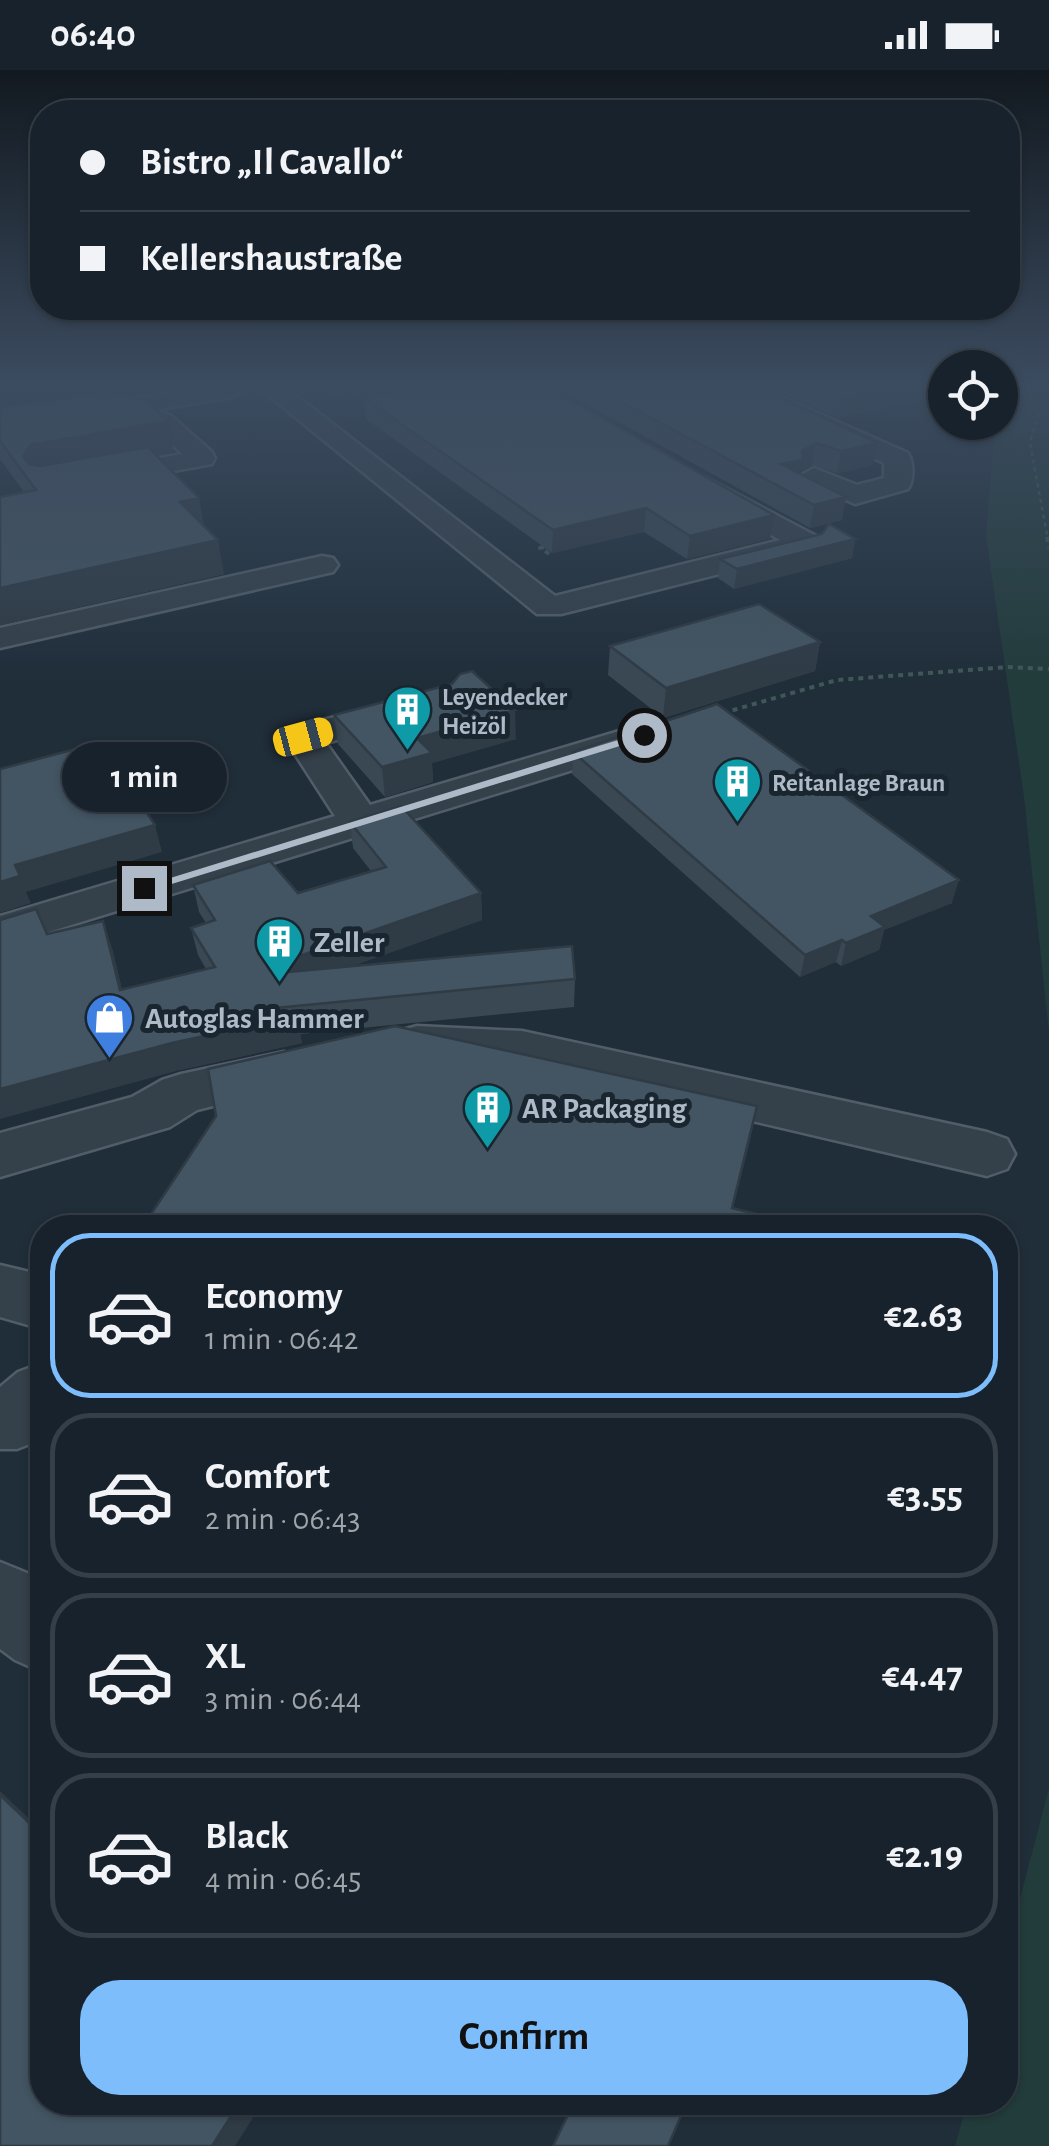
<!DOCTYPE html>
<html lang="en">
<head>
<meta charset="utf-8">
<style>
  body { margin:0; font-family:"Alegreya Sans",sans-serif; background:#252f38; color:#f1f3f6; height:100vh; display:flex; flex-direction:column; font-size:38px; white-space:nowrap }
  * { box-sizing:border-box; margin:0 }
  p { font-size:32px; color:#9fa4a9 }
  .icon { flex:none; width:55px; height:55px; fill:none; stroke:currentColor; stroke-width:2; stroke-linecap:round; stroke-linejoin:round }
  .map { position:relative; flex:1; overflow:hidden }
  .drawer { position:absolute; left:30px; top:1145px; width:988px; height:900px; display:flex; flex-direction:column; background:#18222c; border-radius:40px; box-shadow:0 2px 8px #0004,0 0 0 2px #363f48 }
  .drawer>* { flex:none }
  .guide { position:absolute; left:30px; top:30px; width:990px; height:220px; border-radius:40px; box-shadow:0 2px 8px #0004,0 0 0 2px #363f48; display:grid; align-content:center; height:220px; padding:0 50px; background:#18222c }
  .tools { position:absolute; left:928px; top:280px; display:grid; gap:20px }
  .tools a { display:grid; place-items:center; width:90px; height:90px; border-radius:50%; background:#18222c; box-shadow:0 2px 8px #0004,0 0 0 2px #363f48; font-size:50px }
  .end { position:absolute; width:45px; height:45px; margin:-22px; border:12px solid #aebac7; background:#111; box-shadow:0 0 0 5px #111 }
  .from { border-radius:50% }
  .bubble { position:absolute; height:70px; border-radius:35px; background:#18222c; box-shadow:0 2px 8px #0004,0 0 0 2px #363f48; font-size:32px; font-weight:600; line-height:70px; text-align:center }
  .car { position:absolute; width:30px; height:60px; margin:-30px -15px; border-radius:12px; box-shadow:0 0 8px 2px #0007; background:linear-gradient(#f5c518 24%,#345 0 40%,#f5c518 0 76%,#345 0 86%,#f5c518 0) }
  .guide b { display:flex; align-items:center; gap:35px; height:95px; font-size:38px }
  .guide b+b { border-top:2px solid #363f48 }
  .guide i { width:25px; height:25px; background:#f1f3f6 }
  ul { padding:18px 0 0; list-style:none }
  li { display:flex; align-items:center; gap:30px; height:165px; margin:0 20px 15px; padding:0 30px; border:5px solid #363f48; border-radius:40px }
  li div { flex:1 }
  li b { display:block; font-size:38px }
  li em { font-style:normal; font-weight:600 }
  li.active { border-color:#7ebdfc }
  li>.icon { width:90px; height:90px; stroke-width:1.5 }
  .primary-button { display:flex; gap:20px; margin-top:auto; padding:20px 50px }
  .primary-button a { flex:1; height:115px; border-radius:40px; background:#7ebdfc; color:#111; font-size:40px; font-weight:600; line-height:115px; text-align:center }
  .status { display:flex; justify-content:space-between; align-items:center; height:70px; padding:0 50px; background:#18222c; direction:ltr }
  .status svg { height:28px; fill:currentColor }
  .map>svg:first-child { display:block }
  .green { fill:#223b3b }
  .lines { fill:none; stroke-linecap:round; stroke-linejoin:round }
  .minor-casing { stroke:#515d68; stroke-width:5 }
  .path-far1 { stroke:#405757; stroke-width:2.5; stroke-dasharray:4 4; stroke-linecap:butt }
  .path { stroke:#405757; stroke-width:4; stroke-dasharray:5 5; stroke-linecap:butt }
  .minor { fill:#34404a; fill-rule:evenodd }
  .wall { fill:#3a4854 }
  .shaded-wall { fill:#2f3b45 }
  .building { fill:#435462; stroke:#2f3b45; stroke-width:2.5 }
  .route { fill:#aebac7 }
  .labels { text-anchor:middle; stroke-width:10; stroke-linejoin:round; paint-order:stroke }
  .far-poi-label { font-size:25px; font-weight:bold; fill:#aebac7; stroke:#19252f; text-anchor:start }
  .poi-label { font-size:30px; font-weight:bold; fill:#aebac7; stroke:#19252f; text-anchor:start }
</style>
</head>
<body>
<div class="status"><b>06:40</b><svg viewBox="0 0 49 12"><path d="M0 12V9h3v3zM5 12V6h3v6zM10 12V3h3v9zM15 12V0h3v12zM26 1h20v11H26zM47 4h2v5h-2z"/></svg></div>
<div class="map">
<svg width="1049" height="2076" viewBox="0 0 1049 2076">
  <rect width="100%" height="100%" fill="#202e3a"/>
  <!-- green -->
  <path class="green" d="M1013 320H1049V963L1024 727 986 466 995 353 1000 352V339Z
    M1049 1718V2076H955L967 2033 1005 2032V1886Z"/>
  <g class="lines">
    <defs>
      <path id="minor" d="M189 320H243L231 327 155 340 170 345 212 382 215 388 212 394 92 416 82 414 78 408 82 402 182 384 152 355 138 351 131 344 0 366V350Z
        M262 320H289L555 526 780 470 696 422 692 416 706 408 818 467 822 473 818 479 561 544H537Z
        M735 320H766L908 383C914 393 914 410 908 419L855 434 804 412 800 406 814 398 857 415 884 408V393L739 325Z
        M322 486 333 488 338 495 333 502 0 578V558Z
        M407 628 420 631 426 639 420 647 326 673 370 735 643 654 657 658 662 666 657 674 0 877V846L335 746 284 667 289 659Z
        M417 956 522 961 987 1062 1007 1069 1015 1084 1007 1099 987 1106 522 997 417 992 399 987 391 974 399 961Z
        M284 982 303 988 311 1001 303 1014 197 1040 170 1057 0 1107V1063L132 1027 162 1010 181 1004Z
        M0 1195 42 1205V1259L0 1247Z
        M42 1293V1369L17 1379H0V1317L18 1302Z
        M0 1492 27 1503 42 1515V1602L15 1590 0 1579Z"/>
    </defs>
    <!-- minor casing -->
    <use href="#minor" class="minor-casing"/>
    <!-- path-far1 -->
    <path class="path-far1" d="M1045 320 1030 373 1048 470"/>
    <!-- path -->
    <path class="path" d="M1047 467 1049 478
      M544 477 540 478 551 485
      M723 643 837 610 1008 597 1049 599"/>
    <!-- minor -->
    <use href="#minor" class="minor"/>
  </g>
  <!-- wall -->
  <path class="wall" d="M327 320H405L342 330Z
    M561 320H764L878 373 873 395 837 403 812 395 801 401 800 404 842 450 810 458Z
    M775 320H924L921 330 838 348Z
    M364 328 770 469 687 489 644 462 552 483 366 349Z
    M0 338 174 382 156 385 205 457 224 504 0 555V427L24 422 0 389Z
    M855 469 852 488 734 519 718 508 720 489Z
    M820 572 815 601 663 648 608 605 610 576Z
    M334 645 516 669 432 693 433 712 385 727 338 674Z
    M573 682 952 833 884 860 879 880 841 896 836 892 800 907 572 704Z
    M350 752 481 823 482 850 352 896 575 909 574 937 300 964 302 973 180 1000 47 864 112 878 122 920 206 899 198 885 191 858 206 853 199 842 193 815 298 823 371 801 353 778Z"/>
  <!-- shaded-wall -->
  <path class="shaded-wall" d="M341 320H405L342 330Z
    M879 320H924L921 330 838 348 842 327Z
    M168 351 174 382 38 406 23 387 30 375Z
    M816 373 812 395 801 401 799 412 781 394Z
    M878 373 873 395 837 403 841 381Z
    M846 427 842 450 810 458 814 435Z
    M199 428 205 461 180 432Z
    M646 438 644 462 552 483 553 460Z
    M774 445 770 469 687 489 690 466Z
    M855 469 852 488 734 519 737 499Z
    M218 470 224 504 0 555V518Z
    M820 572 815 601 663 648 666 618Z
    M515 640 516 669 432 693 433 712 385 727 382 697 417 668Z
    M155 755 162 782 26 822 31 833 0 843V812L15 795Z
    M959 810 952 833 884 860 879 880 841 896 846 873 871 846Z
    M481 823 482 850 281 921 276 894Z
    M103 851 112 878 129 948 120 920Z
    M842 870 836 892 800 907 805 885Z
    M297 946 302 973 180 1000 0 1049V1019L172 973Z
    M757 1036 749 1075 728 1158Z
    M0 1721 42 1761V1765L0 1725Z
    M240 2032H263L235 2076H212Z"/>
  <!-- building -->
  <path class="building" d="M412 320H552L774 445 690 466 646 438 553 460 364 328Z
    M599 320H764L878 373 841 381 816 373 802 381 803 390 781 394 846 427 814 435Z
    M824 320H879L842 327Z
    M103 322 144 329 168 351 30 375 23 387 29 394 41 396 148 377 199 428 180 432 218 470 0 518V427L36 420 0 371V338Z
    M829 454 855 469 737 499 720 489 822 464Z
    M759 534 820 572 666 618 610 576Z
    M472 601 515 640 417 668 432 683 382 697 334 645 452 614 460 604Z
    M717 634 959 810 871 846 885 857 846 873 842 870 805 885 573 682Z
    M87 676 103 702 118 698 155 755 15 795 20 806 0 812V699Z
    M401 736 481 823 276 894 278 903 572 876 575 909 265 939 297 946 172 973 0 1019V850L36 839 47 864 103 851 120 920 215 897 191 858 215 850 193 815 270 791 298 823 386 797 350 752Z
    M395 956 757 1036 732 1138 813 1158H142L216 1046 208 999Z
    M1005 1204 1008 1205 1005 1265Z
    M0 1725 42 1765V2032H240L212 2076H0Z
    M574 2032H687L668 2076H553Z"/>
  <!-- sky -->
  <linearGradient id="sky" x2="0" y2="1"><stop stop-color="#121920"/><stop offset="0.52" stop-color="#3c4c60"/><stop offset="1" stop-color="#3c4c60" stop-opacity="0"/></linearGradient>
  <rect width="1049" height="610" fill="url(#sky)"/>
  <!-- route -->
  <path class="route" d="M644 662 649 667 149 821 138 818Z"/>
  <!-- icons -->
  <defs>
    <symbol id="building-pin" viewBox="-11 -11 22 30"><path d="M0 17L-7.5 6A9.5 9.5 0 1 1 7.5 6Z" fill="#0f9aa8" stroke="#19252f"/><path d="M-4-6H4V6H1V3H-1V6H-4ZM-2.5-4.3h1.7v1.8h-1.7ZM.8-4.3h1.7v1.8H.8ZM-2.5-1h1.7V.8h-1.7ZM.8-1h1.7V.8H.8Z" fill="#fff"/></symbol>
    <symbol id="shop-pin" viewBox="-11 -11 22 30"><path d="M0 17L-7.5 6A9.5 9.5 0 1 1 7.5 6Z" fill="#3f7fe0" stroke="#19252f"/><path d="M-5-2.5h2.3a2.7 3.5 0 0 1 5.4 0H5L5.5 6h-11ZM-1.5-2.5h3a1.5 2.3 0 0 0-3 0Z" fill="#fff"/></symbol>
  </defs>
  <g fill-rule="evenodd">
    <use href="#building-pin" x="380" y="612" width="55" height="75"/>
    <use href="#building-pin" x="710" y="684" width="55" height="75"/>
    <use href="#building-pin" x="252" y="844" width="55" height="75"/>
    <use href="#shop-pin" x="82" y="920" width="55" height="75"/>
    <use href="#building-pin" x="460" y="1010" width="55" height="75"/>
  </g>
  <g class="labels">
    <!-- far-poi labels -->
    <g class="far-poi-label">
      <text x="442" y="635">Leyendecker<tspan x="442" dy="29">Heizöl</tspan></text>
      <text x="772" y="721">Reitanlage Braun</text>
    </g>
    <!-- poi labels -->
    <g class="poi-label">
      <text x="314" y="882">Zeller</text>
      <text x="145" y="958">Autoglas Hammer</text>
      <text x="522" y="1048">AR Packaging</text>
    </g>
  </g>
</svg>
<div class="tools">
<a><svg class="icon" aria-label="locate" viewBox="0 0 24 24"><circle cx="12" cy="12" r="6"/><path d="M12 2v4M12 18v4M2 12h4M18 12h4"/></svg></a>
</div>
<i class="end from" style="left:644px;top:665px"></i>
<i class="end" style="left:144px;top:818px"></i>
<div class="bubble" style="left:62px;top:672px;width:165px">1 min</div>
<i class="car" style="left:303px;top:667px;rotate:75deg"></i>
<div class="guide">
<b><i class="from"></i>Bistro „Il Cavallo“</b>
<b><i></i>Kellershaustraße</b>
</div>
<section class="drawer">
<ul>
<li class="active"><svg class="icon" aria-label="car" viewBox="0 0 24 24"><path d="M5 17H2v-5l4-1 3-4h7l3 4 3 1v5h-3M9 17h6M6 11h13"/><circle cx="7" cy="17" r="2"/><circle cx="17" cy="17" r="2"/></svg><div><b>Economy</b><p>1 min · 06:42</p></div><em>€2.63</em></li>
<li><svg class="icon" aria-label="car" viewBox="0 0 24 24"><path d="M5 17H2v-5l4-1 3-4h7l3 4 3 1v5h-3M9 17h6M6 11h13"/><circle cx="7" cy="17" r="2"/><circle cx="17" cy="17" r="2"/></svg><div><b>Comfort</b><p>2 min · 06:43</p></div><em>€3.55</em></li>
<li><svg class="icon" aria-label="car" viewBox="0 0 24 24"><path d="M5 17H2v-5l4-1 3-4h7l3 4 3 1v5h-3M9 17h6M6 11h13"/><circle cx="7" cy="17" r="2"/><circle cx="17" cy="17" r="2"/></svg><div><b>XL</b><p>3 min · 06:44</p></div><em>€4.47</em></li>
<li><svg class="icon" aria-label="car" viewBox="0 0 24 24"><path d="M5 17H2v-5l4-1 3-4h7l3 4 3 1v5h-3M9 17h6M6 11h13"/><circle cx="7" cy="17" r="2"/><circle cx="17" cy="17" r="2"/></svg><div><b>Black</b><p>4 min · 06:45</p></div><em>€2.19</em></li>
</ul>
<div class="primary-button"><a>Confirm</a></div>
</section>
</div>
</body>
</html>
